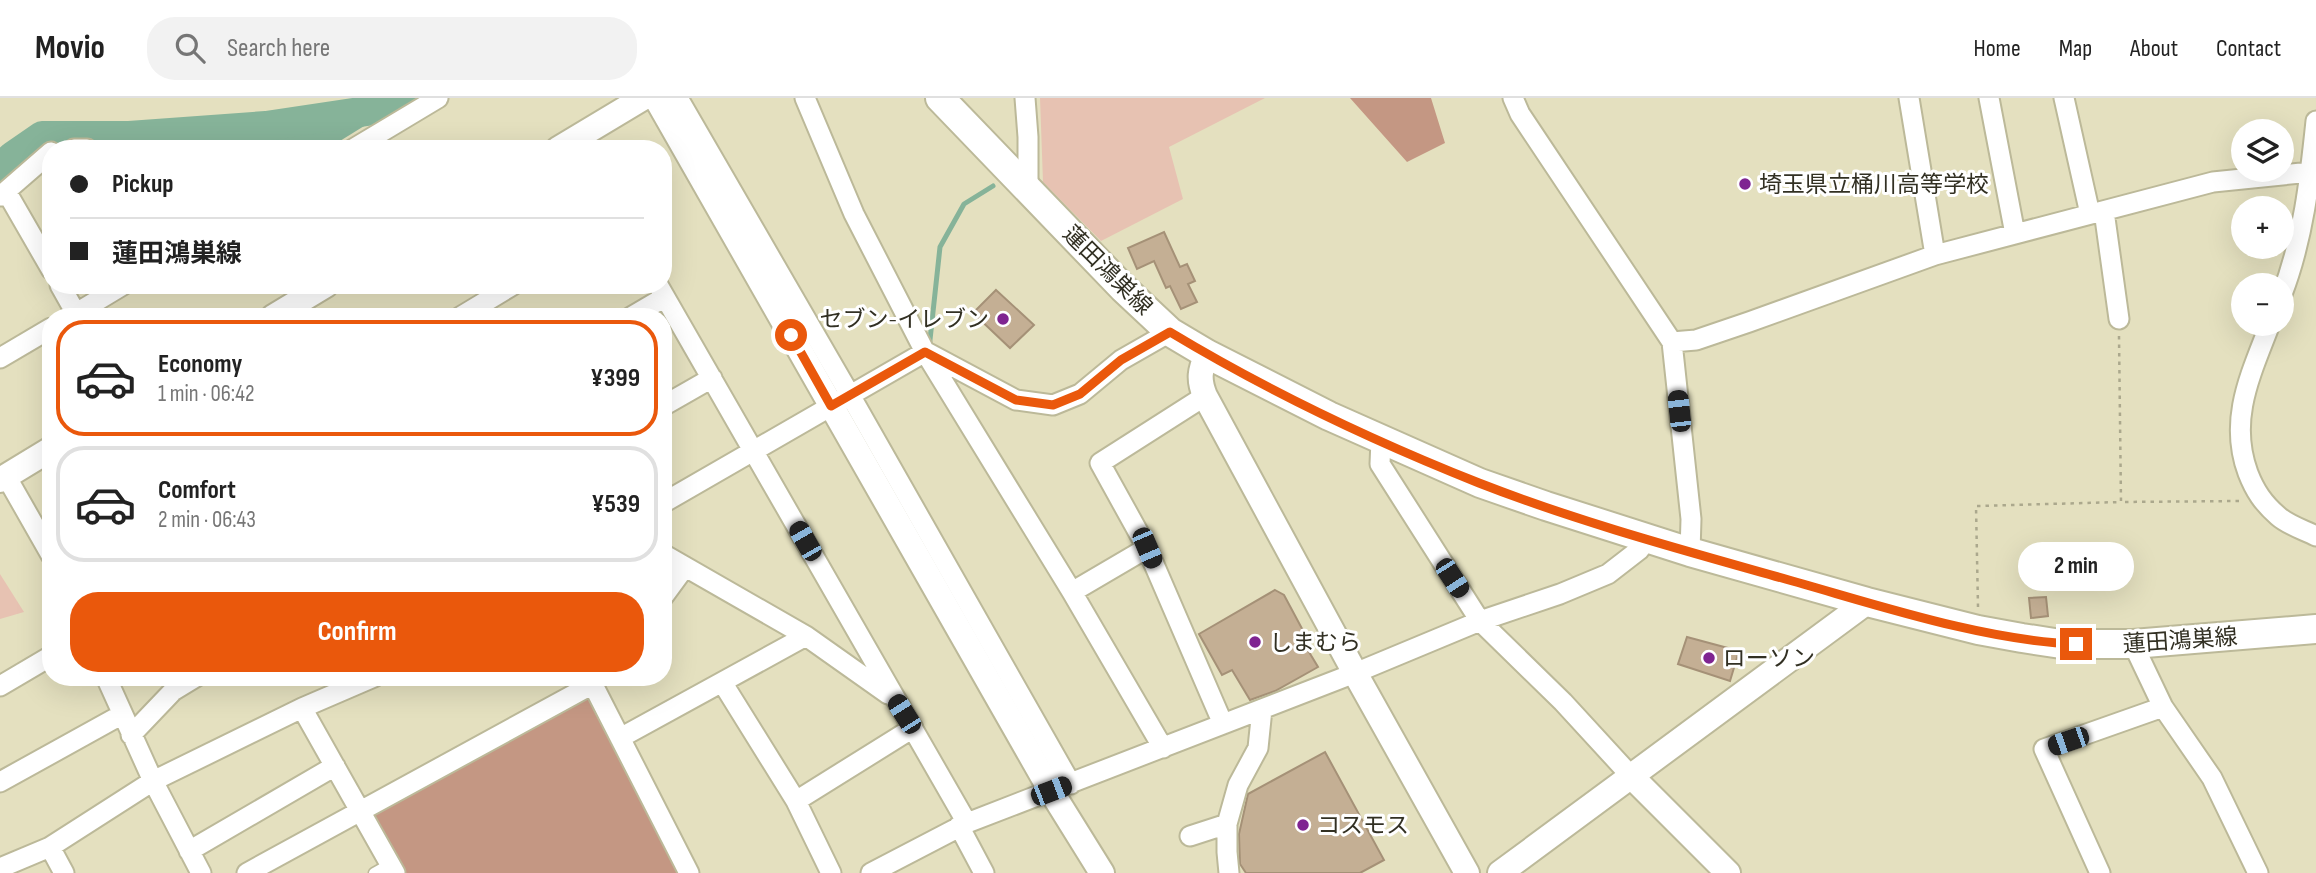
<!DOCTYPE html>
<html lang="en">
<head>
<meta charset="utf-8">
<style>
  body { margin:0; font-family:"Sofia Sans Condensed","Noto Sans JP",sans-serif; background:#f2f2f2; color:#222; height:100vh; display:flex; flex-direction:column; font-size:26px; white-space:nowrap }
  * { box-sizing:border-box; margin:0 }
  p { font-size:23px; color:#767676 }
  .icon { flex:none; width:38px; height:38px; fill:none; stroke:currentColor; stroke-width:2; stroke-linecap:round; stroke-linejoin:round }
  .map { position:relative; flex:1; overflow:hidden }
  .drawer { position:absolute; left:42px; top:210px; width:630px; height:378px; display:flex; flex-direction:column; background:#fff; border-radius:28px; box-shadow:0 7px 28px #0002 }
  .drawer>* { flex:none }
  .hud { position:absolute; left:42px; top:42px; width:630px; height:154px; border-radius:28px; box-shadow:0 7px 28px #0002; display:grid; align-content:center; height:154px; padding:0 28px; background:#fff }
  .tools { position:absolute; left:2231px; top:21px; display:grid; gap:14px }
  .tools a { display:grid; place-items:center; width:63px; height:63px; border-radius:50%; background:#fff; box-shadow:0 7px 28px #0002; font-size:35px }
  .end { position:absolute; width:32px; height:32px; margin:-16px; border:9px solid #ea580c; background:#fff; box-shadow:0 0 0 4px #fff }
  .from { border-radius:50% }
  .bubble { position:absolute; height:49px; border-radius:24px; background:#fff; box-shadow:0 7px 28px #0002; font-size:23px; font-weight:700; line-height:49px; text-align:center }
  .car { position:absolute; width:21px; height:42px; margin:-21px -10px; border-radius:9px; box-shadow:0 0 5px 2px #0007; background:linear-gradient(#222 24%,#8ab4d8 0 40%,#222 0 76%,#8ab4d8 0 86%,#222 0) }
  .hud b { display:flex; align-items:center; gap:24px; height:66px; font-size:26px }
  .hud b+b { border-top:2px solid #e0e0e0 }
  .hud i { width:18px; height:18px; background:#222 }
  ul { padding:12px 0 0; list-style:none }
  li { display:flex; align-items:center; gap:21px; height:116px; margin:0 14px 10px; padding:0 14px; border:4px solid #e0e0e0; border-radius:28px }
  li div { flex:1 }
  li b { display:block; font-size:26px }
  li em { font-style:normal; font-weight:700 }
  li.on { border-color:#ea580c }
  li>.icon { width:63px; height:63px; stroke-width:1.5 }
  .action { display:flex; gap:14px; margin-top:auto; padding:14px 28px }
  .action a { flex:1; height:80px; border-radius:28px; background:#ea580c; color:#fff; font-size:28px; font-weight:700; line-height:80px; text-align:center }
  header { display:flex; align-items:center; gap:42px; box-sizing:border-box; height:98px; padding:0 35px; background:#fff; border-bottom:2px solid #e0e0e0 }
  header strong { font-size:33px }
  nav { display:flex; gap:38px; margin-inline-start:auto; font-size:24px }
  .search { width:490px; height:63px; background:#f2f2f2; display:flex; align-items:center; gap:18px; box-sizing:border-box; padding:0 24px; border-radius:28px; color:#767676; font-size:26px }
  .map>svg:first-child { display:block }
  .green { fill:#e7c2b2 }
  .forest { fill:#c49783 }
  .water { fill:#86b399 }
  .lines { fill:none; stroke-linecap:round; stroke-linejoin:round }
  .stream { stroke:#86b399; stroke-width:5 }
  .river { stroke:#86b399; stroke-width:30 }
  .building { fill:#c4af94; stroke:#a59177; stroke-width:2 }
  .service-casing { stroke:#bcb999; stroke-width:13 }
  .minor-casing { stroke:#bcb999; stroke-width:23 }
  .tertiary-casing { stroke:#bcb999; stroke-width:28 }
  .secondary-casing { stroke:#bcb999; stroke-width:32 }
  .path { stroke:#aba88d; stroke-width:2.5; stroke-dasharray:3.5 5; stroke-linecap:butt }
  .service { stroke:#fff; stroke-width:10 }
  .minor { stroke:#fff; stroke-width:19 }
  .tertiary { stroke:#fff; stroke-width:24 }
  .secondary { stroke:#fff; stroke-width:28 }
  .route { stroke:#ea580c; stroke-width:9 }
  .poi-dot { fill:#7f2491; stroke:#fff; stroke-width:2.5 }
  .labels { text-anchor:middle; stroke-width:6; stroke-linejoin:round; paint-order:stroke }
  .poi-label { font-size:23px; fill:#323023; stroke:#fff; text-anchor:start }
  .street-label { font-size:23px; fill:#323023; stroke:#fff }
</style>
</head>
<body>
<header>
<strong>Movio</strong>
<div class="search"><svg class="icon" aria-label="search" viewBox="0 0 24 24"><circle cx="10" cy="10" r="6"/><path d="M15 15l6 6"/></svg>Search here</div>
<nav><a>Home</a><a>Map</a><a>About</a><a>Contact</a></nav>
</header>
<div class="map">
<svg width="2316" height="775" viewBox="0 0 2316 775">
  <rect width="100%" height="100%" fill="#e4e0bf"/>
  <!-- green -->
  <path class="green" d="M1040 0H1265L1169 49 1183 101 1101 143 1043 84Z
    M0 476 24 514 0 521Z"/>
  <!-- forest -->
  <path class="forest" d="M1350 0H1431L1445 45 1407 64Z
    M593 586 689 775H395L360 713Z"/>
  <!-- water -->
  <path class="water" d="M369 25 327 51H100L98 48Z"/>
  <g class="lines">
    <!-- stream -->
    <path class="stream" d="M929 251 940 149 964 106 993 88"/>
    <!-- river -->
    <path class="river" d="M0 70 13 58 42 38H129L266 28 394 9 408 0"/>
  </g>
  <!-- building -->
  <path class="building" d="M1164 134 1180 169 1187 166 1195 183 1188 186 1197 204 1181 211 1170 188 1166 190 1154 163 1137 171 1128 150Z
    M996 192 1034 227 1010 250 973 215Z
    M1275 492 1284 497 1307 540 1306 549 1318 569 1275 593 1250 602 1232 572 1222 577 1199 536Z
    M2046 499 2048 518 2031 520 2029 500Z
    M1687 539 1739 553 1730 583 1678 566Z
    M1325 654 1384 762 1360 775H1246L1240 766 1239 736 1248 696Z"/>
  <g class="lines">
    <defs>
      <path id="service" d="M374 775 390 766"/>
      <path id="minor" d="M678 0 850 297 1071 686
        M805 0 854 116 925 254 1072 494 1163 650
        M1025 0 1028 39V91
        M1513 0 1520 16 1672 244 1691 421 1690 454
        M1909 0 1935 157
        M1989 0 2015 136
        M2064 0 2090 116
        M74 51H87
        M353 51 438 0
        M6 93 51 54
        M0 98 6 93 51 171
        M2104 113 2119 221
        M60 187 78 219
        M658 187 967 725
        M2282 196C2303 142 2310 81 2316 23
        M70 219 123 187
        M460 219 513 187
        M631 219 665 199
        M2270 226C2251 276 2228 321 2248 375 2255 393 2263 405 2278 418 2288 427 2304 432 2316 438
        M1672 244 1696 242 1749 224 1935 157 2213 84 2311 74 2316 75
        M926 254 1016 302 1053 307 1080 296 1121 262 1170 234
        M0 260 51 230
        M1205 298 1100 365 1147 450 1223 626
        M663 308 712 280
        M1381 342 1380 366 1480 523 1563 604 1631 678
        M6 378 51 457
        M663 405 925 254
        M663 456 806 538 888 596
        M1072 494 1147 450
        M663 499 685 469
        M2133 546 2163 609 2212 680 2258 775
        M106 579 153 683 201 775
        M589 579 689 775
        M722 584 796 703 831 775
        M0 588 51 558
        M302 610 395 775
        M131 637 173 593 196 579
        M620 640 806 538
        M0 684 121 617
        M796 703 913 630
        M959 728 984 775
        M1190 738 1227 726
        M50 749 64 775
        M189 753 335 668
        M0 770 50 749 153 683 302 610 374 579
        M247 775 593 586
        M871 775 967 725 1355 575 1480 523 1560 496 1608 476 1639 452 1648 440
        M1229 775 1227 754V726L1238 687 1258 650 1262 611
        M2100 775 2044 651 2163 609"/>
      <path id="tertiary" d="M656 0 1051 693 1102 775
        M558 51 643 0
        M273 219 326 187
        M1207 256C1200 272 1198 281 1205 298L1355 575 1467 775
        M0 382 51 351
        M1631 678 1728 775
        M1500 775 1867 504"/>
      <path id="secondary" d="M940 0 1123 190 1170 234 1207 256 1329 318 1480 385 1546 408 1690 454 1867 504 1978 532 2022 540 2061 546H2133L2316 531"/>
    </defs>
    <!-- service casing -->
    <use href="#service" class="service-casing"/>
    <!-- minor casing -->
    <use href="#minor" class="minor-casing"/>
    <!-- tertiary casing -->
    <use href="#tertiary" class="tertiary-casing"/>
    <!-- secondary casing -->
    <use href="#secondary" class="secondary-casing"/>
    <!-- path -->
    <path class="path" d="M2119 238 2121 404 2242 403
      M1978 509 1976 408 2121 404"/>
    <!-- service -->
    <use href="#service" class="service"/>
    <!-- minor -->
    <use href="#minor" class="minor"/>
    <!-- tertiary -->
    <use href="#tertiary" class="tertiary"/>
    <!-- secondary -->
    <use href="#secondary" class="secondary"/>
  </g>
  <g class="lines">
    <!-- route -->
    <path class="route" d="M791 237 831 308 925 254 1016 302 1053 307 1080 296 1121 262 1170 234C1268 293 1373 343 1479 385 1584 426 1694 455 1803 486 1887 510 1989 543 2076 546"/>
  </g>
  <!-- markers -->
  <g class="poi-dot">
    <circle cx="1745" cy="86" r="7"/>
    <circle cx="1003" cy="221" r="7"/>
    <circle cx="1255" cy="544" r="7"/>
    <circle cx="1709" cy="560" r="7"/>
    <circle cx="1303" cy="727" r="7"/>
  </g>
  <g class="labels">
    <!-- poi labels -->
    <g class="poi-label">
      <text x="1759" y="94">埼玉県立桶川高等学校</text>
      <text x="989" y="229" text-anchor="end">セブン-イレブン</text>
      <text x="1269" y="552">しまむら</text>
      <text x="1723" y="568">ローソン</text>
      <text x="1317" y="735">コスモス</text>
    </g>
    <!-- street labels -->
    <g class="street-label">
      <text transform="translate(1108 172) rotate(45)" y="8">蓮田鴻巣線</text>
      <text transform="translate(2180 542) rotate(-4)" y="8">蓮田鴻巣線</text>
    </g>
  </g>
</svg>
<div class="tools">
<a><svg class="icon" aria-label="layers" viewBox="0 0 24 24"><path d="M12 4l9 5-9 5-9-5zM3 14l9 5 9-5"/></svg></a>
<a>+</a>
<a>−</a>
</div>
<i class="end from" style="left:791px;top:237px"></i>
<i class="end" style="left:2076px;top:546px"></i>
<div class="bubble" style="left:2018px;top:444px;width:116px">2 min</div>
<i class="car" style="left:1679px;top:313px;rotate:354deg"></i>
<i class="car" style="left:805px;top:443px;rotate:330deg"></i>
<i class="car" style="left:1147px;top:450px;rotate:157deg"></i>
<i class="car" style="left:1452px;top:480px;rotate:147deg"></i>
<i class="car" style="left:904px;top:616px;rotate:328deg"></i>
<i class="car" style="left:2068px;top:643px;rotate:251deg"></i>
<i class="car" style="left:1051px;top:693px;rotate:69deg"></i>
<div class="hud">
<b><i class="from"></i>Pickup</b>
<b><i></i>蓮田鴻巣線</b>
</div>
<section class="drawer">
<ul>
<li class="on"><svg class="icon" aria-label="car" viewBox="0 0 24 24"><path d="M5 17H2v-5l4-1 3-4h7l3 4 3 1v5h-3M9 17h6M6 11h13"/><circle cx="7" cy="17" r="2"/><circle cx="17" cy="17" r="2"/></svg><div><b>Economy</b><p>1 min · 06:42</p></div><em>¥399</em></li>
<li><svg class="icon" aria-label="car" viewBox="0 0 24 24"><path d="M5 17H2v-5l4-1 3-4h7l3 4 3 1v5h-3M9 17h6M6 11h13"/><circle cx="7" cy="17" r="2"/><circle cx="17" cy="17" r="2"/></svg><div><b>Comfort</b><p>2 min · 06:43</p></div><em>¥539</em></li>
</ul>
<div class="action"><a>Confirm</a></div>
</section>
</div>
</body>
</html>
